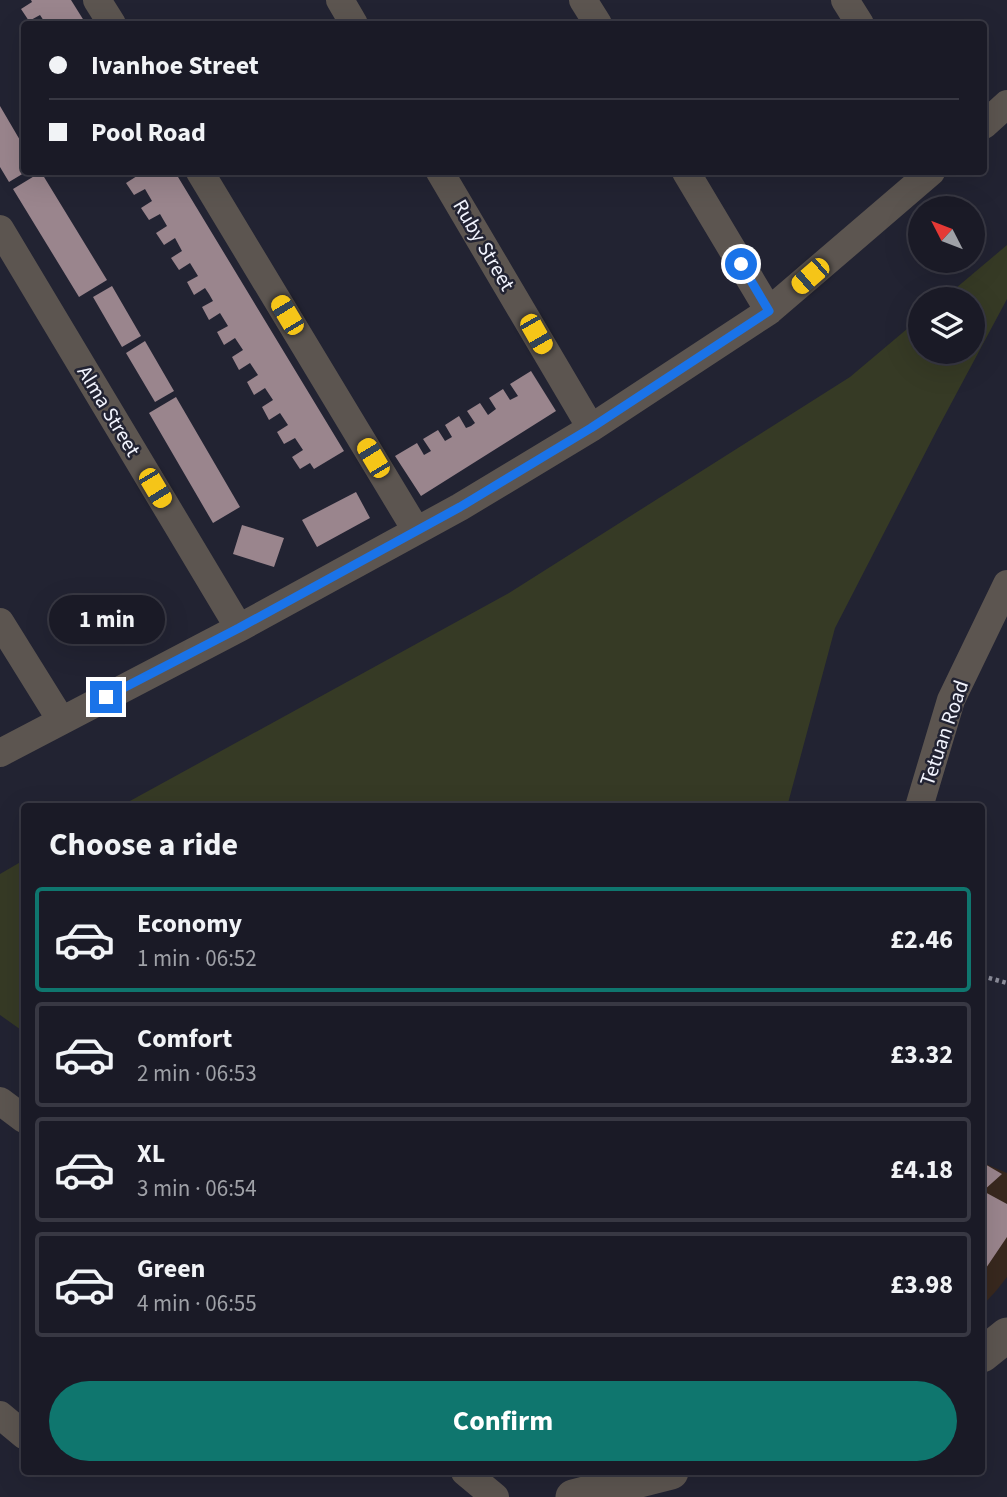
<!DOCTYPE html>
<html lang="en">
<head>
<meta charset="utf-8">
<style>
  body { margin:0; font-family:"Source Sans 3",sans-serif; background:#23232e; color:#f1f3f6; height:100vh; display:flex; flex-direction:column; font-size:26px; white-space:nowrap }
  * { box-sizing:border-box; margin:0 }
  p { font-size:23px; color:#9fa1a7 }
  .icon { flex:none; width:38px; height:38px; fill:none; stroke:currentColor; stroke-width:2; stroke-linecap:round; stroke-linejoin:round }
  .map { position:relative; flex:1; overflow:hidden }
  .side { position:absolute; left:21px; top:803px; width:964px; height:672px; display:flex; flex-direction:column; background:#1a1a26; border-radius:7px; box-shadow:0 7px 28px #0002,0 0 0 2px #383843 }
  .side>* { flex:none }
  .guide { position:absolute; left:21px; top:21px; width:966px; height:154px; border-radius:7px; box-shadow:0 7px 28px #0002,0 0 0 2px #383843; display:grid; align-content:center; height:154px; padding:0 28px; background:#1a1a26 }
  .needle { width:46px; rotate:312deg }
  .tools { position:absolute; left:908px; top:196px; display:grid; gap:14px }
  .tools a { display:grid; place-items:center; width:77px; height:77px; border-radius:50%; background:#1a1a26; box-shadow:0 7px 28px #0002,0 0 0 2px #383843; font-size:35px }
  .end { position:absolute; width:32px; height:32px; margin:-16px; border:9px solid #1a73e8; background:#fff; box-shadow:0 0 0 4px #fff }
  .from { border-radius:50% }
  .bubble { position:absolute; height:49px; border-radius:24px; background:#1a1a26; box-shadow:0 7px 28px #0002,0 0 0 2px #383843; font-size:23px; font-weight:700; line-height:49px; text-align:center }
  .car { position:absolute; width:21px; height:42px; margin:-21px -10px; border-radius:9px; box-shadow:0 0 5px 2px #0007; background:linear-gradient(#f5c518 24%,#345 0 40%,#f5c518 0 76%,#345 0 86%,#f5c518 0) }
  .guide b { display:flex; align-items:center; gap:24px; height:66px; font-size:26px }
  .guide b+b { border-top:2px solid #383843 }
  .guide i { width:18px; height:18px; background:#f1f3f6 }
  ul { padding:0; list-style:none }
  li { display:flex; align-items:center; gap:21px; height:105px; margin:0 14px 10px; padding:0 14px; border:4px solid #383843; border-radius:7px }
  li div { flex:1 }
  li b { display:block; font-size:26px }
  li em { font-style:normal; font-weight:700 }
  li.current { border-color:#0f766e }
  li>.icon { width:63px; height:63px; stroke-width:1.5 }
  h2 { padding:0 28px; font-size:32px; line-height:84px }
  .cta { display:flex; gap:14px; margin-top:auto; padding:14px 28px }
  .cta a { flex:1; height:80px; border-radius:42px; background:#0f766e; color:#fff; font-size:28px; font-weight:700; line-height:80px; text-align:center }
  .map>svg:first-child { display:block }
  .commercial { fill:#38281e }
  .green { fill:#363a25 }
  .building { fill:#9a858d }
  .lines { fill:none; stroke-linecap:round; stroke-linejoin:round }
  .path { stroke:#8c8d9a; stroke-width:4.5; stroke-dasharray:3.5 3.5; stroke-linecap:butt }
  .minor { stroke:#5c5550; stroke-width:28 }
  .tertiary { stroke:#5c5550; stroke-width:35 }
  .route { stroke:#1a73e8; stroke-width:9 }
  .labels { text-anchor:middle; stroke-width:5; stroke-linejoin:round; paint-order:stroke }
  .street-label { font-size:21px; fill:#f2f4fe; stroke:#222332 }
</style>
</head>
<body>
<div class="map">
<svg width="1007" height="1497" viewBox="0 0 1007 1497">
  <rect width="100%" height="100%" fill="#222332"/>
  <!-- commercial -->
  <path class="commercial" d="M983 1163 1007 1173V1277L996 1291 982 1306V1164Z"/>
  <!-- green -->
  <path class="green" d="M1007 245V299L938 428 835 628 787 807H119L509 593 850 377 920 318V352H973V299H943Z
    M24 860V1032L0 1015V874Z"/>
  <!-- building -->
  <path class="building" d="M31 0H71L86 24H46L40 15 29 21 21 9 32 2Z
    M0 106 24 147V173L9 182 0 167Z
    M41 172 107 280 79 297 13 189Z
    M134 172H175L344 451 314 469 310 463 300 469 292 457 303 450 295 438 284 444 277 432 288 425 280 413 269 420 262 407 273 400 265 388 254 395 247 382 258 375 250 363 239 370 232 357 243 350 235 338 224 345 217 332 228 326 220 313 209 320 202 307 213 301 209 294 205 288 194 295 187 282 198 276 190 263 179 270 171 258 182 251 175 238 164 245 156 233 167 226 160 214 149 220 141 208 152 201 145 189 134 195 126 183 137 176Z
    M112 286 141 336 122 347 93 297Z
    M145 341 174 391 155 402 126 353Z
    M531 371 556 411 421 496 395 456 417 443 424 455 431 451 423 439 438 430 445 441 452 437 445 425 459 416 466 428 471 426 475 423 467 411 480 403 488 415 496 409 489 398 503 389 510 400 518 396 510 384Z
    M176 397 240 507 213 523 149 413Z
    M356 492 370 518 317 547 302 520Z
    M242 525 284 538 274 567 233 554Z
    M983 1163 1002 1174 983 1191 1007 1204V1237L984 1271 982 1269V1164Z"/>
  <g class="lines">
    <!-- path -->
    <path class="path" d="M982 976 1007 983"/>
    <!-- minor -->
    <path class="minor" d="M97 0 112 24
      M340 0 354 24
      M583 0 598 24
      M845 0 860 24
      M984 125 1007 104
      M200 172 416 530
      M440 172 591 428
      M686 172 769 311
      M0 229 239 628
      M0 622 61 720
      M0 753 239 628 460 507 591 428 769 311 931 172
      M919 807 951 700 1007 584
      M0 1101 24 1119
      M0 1415 24 1435
      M465 1472 495 1497"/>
    <!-- tertiary -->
    <path class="tertiary" d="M982 1355 1007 1335
      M573 1497 671 1472"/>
  </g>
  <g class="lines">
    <!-- route -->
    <path class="route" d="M106 697 239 628 460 507 591 428 769 311 741 264"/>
  </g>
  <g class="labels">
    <!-- street labels -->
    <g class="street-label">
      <text transform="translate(484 245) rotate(60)" y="7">Ruby Street</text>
      <text transform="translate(109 411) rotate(59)" y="7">Alma Street</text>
      <text transform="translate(944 733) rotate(-71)" y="7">Tetuan Road</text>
    </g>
  </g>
</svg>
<div class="tools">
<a><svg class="needle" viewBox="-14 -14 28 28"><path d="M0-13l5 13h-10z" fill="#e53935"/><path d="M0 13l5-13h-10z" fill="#9fa1a7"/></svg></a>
<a><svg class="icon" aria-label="layers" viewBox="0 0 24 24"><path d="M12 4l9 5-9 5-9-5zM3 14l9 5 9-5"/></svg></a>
</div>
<i class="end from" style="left:741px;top:264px"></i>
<i class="end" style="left:106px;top:697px"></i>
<div class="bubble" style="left:49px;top:595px;width:116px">1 min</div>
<i class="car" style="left:810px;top:276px;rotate:229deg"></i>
<i class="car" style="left:287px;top:315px;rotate:329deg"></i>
<i class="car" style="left:536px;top:334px;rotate:150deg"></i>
<i class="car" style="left:373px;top:458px;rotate:329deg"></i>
<i class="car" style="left:155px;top:488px;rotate:149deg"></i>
<div class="guide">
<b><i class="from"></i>Ivanhoe Street</b>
<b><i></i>Pool Road</b>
</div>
<section class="side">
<h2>Choose a ride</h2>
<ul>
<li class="current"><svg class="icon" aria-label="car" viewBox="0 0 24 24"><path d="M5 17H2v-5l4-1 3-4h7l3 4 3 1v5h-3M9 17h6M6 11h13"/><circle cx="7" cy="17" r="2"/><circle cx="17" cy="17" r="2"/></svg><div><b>Economy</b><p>1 min · 06:52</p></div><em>£2.46</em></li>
<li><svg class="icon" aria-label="car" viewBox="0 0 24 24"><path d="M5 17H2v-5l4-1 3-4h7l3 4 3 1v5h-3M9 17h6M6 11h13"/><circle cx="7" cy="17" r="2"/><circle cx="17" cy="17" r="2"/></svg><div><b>Comfort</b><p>2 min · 06:53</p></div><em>£3.32</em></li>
<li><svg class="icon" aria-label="car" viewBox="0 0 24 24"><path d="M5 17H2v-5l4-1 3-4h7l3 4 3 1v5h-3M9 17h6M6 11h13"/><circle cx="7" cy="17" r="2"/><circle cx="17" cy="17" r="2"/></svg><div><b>XL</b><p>3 min · 06:54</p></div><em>£4.18</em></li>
<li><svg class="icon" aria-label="car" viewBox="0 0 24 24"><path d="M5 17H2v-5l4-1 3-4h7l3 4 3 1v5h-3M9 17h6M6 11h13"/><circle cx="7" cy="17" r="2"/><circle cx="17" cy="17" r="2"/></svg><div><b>Green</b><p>4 min · 06:55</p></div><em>£3.98</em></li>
</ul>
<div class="cta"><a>Confirm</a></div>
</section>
</div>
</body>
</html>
